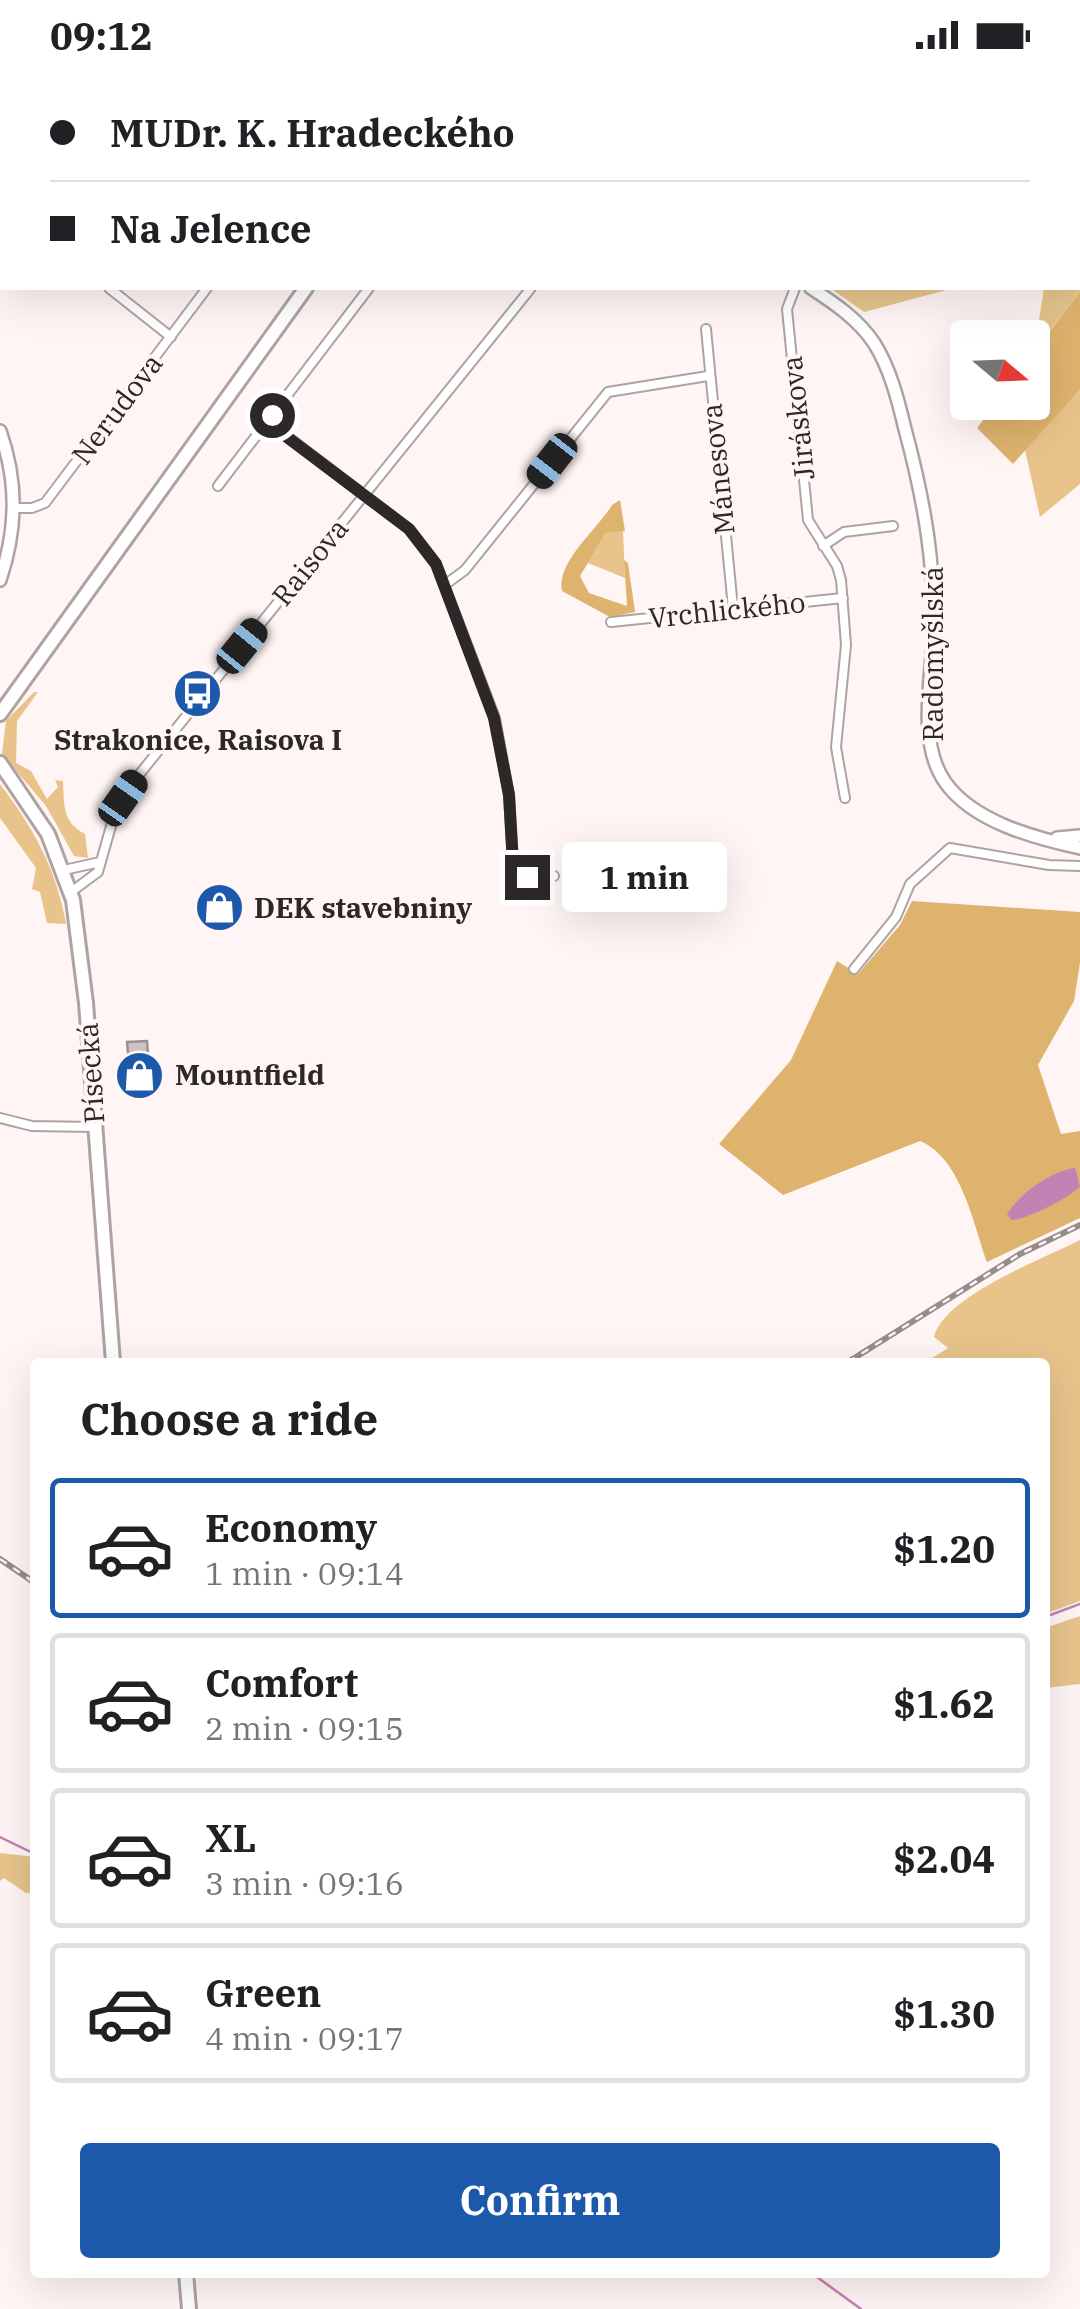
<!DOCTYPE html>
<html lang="en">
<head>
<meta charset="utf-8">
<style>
  body { margin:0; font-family:"IBM Plex Serif",serif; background:#f6f6f6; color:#202124; height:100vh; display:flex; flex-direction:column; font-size:38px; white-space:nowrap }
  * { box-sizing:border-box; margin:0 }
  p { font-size:32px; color:#757577 }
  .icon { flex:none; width:55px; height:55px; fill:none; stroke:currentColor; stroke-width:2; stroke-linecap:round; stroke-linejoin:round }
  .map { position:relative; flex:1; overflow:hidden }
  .details { position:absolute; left:30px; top:1288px; width:1020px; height:920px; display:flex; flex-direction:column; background:#fff; border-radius:10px; box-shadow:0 10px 40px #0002 }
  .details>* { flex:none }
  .banner { position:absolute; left:0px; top:0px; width:1080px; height:220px; box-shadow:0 10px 40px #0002; display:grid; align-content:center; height:220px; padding:0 50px; background:#fff }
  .needle { width:65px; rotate:109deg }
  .fabs { position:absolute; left:950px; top:250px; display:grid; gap:20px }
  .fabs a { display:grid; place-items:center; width:100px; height:100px; border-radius:10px; background:#fff; box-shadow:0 10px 40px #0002; font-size:50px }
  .end { position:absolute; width:45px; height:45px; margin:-22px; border:12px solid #2c2827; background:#fff; box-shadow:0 0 0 5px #fff }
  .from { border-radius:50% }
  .bubble { position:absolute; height:70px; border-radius:10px; background:#fff; box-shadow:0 10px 40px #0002; font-size:32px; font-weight:800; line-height:70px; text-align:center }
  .car { position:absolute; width:30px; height:60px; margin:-30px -15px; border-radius:12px; box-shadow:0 0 8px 2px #0007; background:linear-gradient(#222 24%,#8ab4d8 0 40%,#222 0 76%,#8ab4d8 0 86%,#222 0) }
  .banner b { display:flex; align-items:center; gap:35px; height:95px; font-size:38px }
  .banner b+b { border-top:2px solid #e0e0e0 }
  .banner i { width:25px; height:25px; background:#202124 }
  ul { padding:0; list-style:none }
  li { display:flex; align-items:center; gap:30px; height:140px; margin:0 20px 15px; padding:0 30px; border:5px solid #e0e0e0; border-radius:10px }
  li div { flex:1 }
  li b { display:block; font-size:38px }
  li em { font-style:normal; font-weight:800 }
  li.active { border-color:#1d59aa }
  li>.icon { width:90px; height:90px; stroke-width:1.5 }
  h2 { padding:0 50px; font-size:45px; line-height:120px }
  .cta { display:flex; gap:20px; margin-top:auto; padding:20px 50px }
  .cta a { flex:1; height:115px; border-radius:10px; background:#1d59aa; color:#fff; font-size:40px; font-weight:800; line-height:115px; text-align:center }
  .status { display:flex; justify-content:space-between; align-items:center; height:70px; padding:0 50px; background:#fff; direction:ltr }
  .status svg { height:28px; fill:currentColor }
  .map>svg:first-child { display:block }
  .green { fill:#e8c48b }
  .forest { fill:#deb36d }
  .water { fill:#c283b4 }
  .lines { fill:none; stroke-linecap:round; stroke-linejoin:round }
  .stream { stroke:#c283b4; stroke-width:2.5 }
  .building { fill:#cdc1c4; stroke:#9a8f91; stroke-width:2.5 }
  .street-casing { stroke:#aea3a1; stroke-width:12 }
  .secondary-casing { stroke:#aea3a1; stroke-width:16 }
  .primary-casing { stroke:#aea3a1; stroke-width:18 }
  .street { stroke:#fff; stroke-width:8 }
  .secondary { stroke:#fff; stroke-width:11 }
  .primary { stroke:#fff; stroke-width:12 }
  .rail-casing { stroke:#948d8c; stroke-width:6 }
  .rail { stroke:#fff5f4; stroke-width:2.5; stroke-dasharray:8; stroke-linecap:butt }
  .route { stroke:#2c2827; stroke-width:12 }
  .labels { text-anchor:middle; stroke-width:8; stroke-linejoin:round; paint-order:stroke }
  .street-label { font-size:28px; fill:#2c2827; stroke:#fff5f4 }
  .poi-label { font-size:28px; font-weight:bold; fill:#2c2827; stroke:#fff5f4; text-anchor:start }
</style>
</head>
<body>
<div class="status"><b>09:12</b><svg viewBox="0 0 49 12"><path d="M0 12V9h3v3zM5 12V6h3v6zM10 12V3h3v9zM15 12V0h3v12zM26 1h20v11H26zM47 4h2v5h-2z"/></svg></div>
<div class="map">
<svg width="1080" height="2239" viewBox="0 0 1080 2239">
  <rect width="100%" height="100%" fill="#fff5f4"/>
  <!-- green -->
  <path class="green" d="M1078 79 1080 222 1034 282 1044 218H1078Z
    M830 218H954L864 242Z
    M1080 318V414L1040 447 1025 380Z
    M623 461 625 508 588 493 606 463Z
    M34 622H38L17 651 16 693 31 701 47 729 58 717 55 710 63 711C64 734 62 752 85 764L88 788 74 786 46 736 2 684 6 651Z
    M0 714C34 759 56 798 66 854L47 853 40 822 32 819 36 798 0 748Z
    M1080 1170V1531L1045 1544V1292H926L948 1278 934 1267C944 1226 1043 1189 1080 1170Z
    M1080 1546V1614L1045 1618V1558Z
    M0 1783 35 1787V1822L26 1823 4 1808 0 1811Z"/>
  <!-- forest -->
  <path class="forest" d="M1080 222V319L1013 394 977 358 996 333 1032 332 1033 284Z
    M620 430 625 461 606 463 580 506 589 523 627 536 624 490 628 493 635 542 610 547 562 521C556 492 597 460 612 435Z
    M912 831 1080 842V893L1074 931 1038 995 1061 1064 1080 1061V1148L987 1192C973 1153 961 1088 920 1071L783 1125 719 1074 791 990 837 891 858 904 900 855Z"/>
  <!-- water -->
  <path class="water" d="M1075 1098 1080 1116C1074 1126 1023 1151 1011 1150L1007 1144C1020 1123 1051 1101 1075 1098Z"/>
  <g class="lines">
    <!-- stream -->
    <path class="stream" d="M1045 1547 1080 1534
      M0 1767 35 1784
      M810 2202 861 2239"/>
  </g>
  <!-- building -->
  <path class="building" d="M147 971 151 1022 132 1024 127 972Z"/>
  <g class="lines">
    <defs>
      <path id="street" d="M362 2 364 0
        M0 126 2 128
        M109 218 171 267
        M795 218 787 239 808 450 837 496 841 510 846 575 836 677 845 728
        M706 259 733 538
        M267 351 409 459 436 494 495 648 509 725 513 794 527 807 554 806
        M218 416 369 218
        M14 438H32L45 433 207 218
        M823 476 844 462 893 456
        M446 514 465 500 608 322 708 306
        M611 552 843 528
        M64 800 100 792
        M71 822 98 802 113 749 138 706 531 218
        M854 899 896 847 910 814 950 778 1049 795 1080 796
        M0 1048 32 1056 95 1057"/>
      <path id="secondary" d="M567 0 569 2
        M811 218C834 233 858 249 874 273 890 298 898 330 905 359 924 430 936 496 933 570 931 614 918 673 945 712 973 752 1035 768 1080 778
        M0 361C18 412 17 459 0 510
        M1057 768 1080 766"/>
      <path id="primary" d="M458 2 460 0
        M0 644 306 218
        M0 693 48 764 73 830 86 933 113 1292
        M186 2202 189 2239"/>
    </defs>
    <!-- street casing -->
    <use href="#street" class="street-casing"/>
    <!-- secondary casing -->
    <use href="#secondary" class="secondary-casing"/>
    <!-- primary casing -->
    <use href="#primary" class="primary-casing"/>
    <!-- street -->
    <use href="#street" class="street"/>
    <!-- secondary -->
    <use href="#secondary" class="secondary"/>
    <!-- primary -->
    <use href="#primary" class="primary"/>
    <defs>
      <path id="rail" d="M848 1292 1020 1184 1080 1155
        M0 1489 35 1513"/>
    </defs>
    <!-- rail casing -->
    <use href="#rail" class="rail-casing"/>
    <!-- rail -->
    <use href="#rail" class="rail"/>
  </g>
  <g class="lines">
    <!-- route -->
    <path class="route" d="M272 345 267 352 409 459 436 494 494 648 509 725 513 794 527 807"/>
  </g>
  <!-- icons -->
  <defs>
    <symbol id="bus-disc" viewBox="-11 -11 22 22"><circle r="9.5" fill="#1d59aa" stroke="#fff5f4"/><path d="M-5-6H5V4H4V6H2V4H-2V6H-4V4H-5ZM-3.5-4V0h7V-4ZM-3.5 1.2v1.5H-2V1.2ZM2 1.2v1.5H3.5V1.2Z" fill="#fff"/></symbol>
    <symbol id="shop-disc" viewBox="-11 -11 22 22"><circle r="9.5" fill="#1d59aa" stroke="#fff5f4"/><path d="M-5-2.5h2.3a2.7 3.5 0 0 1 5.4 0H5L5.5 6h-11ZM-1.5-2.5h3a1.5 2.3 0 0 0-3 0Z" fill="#fff"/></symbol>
  </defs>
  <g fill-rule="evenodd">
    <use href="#bus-disc" x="170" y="596" width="55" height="55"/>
    <use href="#shop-disc" x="192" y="810" width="55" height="55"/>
    <use href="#shop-disc" x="112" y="978" width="55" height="55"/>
  </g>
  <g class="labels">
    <!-- street labels -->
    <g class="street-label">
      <text transform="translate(117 339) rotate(-53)" y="10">Nerudova</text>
      <text transform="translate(798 348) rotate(-96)" y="10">Jiráskova</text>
      <text transform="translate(718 399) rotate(-96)" y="10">Mánesova</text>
      <text transform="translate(310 492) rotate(-51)" y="10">Raisova</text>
      <text transform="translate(727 540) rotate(-6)" y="10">Vrchlického</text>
      <text transform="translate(933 584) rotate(-90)" y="10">Radomyšlská</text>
      <text transform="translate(91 1003) rotate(-94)" y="10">Písecká</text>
    </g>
    <!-- poi labels -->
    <g class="poi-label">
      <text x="198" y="680" text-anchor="middle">Strakonice, Raisova I</text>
      <text x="254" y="848">DEK stavebniny</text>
      <text x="175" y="1015">Mountfield</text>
    </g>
  </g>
</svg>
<div class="fabs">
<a><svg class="needle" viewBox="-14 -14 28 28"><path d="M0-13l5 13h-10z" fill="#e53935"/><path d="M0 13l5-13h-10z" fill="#757577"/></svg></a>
</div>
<i class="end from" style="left:272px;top:345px"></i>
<i class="end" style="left:527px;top:807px"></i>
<div class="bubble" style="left:562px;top:772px;width:165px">1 min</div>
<i class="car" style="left:552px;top:391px;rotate:218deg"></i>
<i class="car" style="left:242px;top:576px;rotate:39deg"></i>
<i class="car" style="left:123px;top:728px;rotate:35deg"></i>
<div class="banner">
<b><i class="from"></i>MUDr. K. Hradeckého</b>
<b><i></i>Na Jelence</b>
</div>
<section class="details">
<h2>Choose a ride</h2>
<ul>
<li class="active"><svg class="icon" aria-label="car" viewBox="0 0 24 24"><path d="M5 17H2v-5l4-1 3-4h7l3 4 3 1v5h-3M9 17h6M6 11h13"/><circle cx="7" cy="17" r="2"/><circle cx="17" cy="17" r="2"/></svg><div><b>Economy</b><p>1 min · 09:14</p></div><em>$1.20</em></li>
<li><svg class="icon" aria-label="car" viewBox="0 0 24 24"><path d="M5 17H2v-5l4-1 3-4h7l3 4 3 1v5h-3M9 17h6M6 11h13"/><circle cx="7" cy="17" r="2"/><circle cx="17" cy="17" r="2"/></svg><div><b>Comfort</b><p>2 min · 09:15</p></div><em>$1.62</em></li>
<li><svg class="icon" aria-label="car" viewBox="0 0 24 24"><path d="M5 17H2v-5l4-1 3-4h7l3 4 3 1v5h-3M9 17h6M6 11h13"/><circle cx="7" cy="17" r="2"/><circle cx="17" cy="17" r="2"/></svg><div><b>XL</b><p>3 min · 09:16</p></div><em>$2.04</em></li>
<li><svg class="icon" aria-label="car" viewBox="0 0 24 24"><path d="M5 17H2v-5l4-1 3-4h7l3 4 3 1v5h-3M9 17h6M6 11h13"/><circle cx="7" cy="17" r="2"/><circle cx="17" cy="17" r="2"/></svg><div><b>Green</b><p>4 min · 09:17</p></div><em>$1.30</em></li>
</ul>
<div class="cta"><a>Confirm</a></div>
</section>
</div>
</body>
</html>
